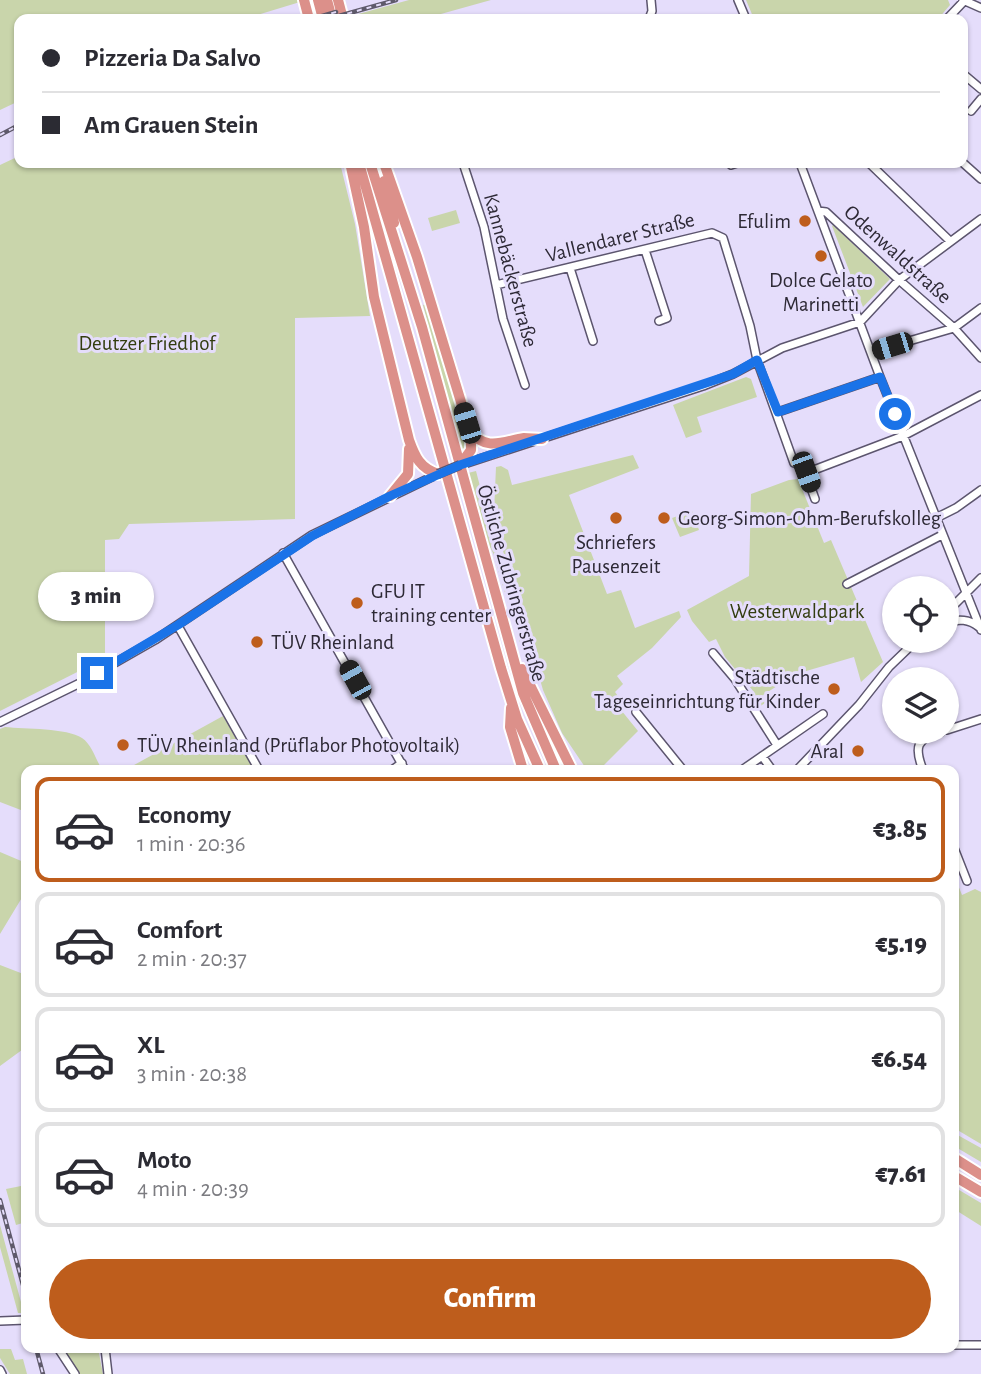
<!DOCTYPE html>
<html lang="en">
<head>
<meta charset="utf-8">
<style>
  body { margin:0; font-family:"Alegreya Sans",sans-serif; background:#f7f7f7; color:#2b2b33; height:100vh; display:flex; flex-direction:column; font-size:26px; white-space:nowrap }
  * { box-sizing:border-box; margin:0 }
  p { font-size:23px; color:#7c7c81 }
  .icon { flex:none; width:38px; height:38px; fill:none; stroke:currentColor; stroke-width:2; stroke-linecap:round; stroke-linejoin:round }
  .map { position:relative; flex:1; overflow:hidden }
  .side { position:absolute; left:21px; top:765px; width:938px; height:588px; display:flex; flex-direction:column; background:#fff; border-radius:14px; box-shadow:0 2px 5px #0004 }
  .side>* { flex:none }
  .guide { position:absolute; left:14px; top:14px; width:954px; height:154px; border-radius:14px; box-shadow:0 2px 5px #0004; display:grid; align-content:center; height:154px; padding:0 28px; background:#fff }
  .tools { position:absolute; left:882px; top:576px; display:grid; gap:14px }
  .tools a { display:grid; place-items:center; width:77px; height:77px; border-radius:50%; background:#fff; box-shadow:0 2px 5px #0004; font-size:35px }
  .end { position:absolute; width:32px; height:32px; margin:-16px; border:9px solid #1a73e8; background:#fff; box-shadow:0 0 0 4px #fff }
  .from { border-radius:50% }
  .bubble { position:absolute; height:49px; border-radius:24px; background:#fff; box-shadow:0 2px 5px #0004; font-size:23px; font-weight:800; line-height:49px; text-align:center }
  .car { position:absolute; width:21px; height:42px; margin:-21px -10px; border-radius:9px; box-shadow:0 0 5px 2px #0007; background:linear-gradient(#222 24%,#8ab4d8 0 40%,#222 0 76%,#8ab4d8 0 86%,#222 0) }
  .guide b { display:flex; align-items:center; gap:24px; height:66px; font-size:26px }
  .guide b+b { border-top:2px solid #e1e1e2 }
  .guide i { width:18px; height:18px; background:#2b2b33 }
  ul { padding:12px 0 0; list-style:none }
  li { display:flex; align-items:center; gap:21px; height:105px; margin:0 14px 10px; padding:0 14px; border:4px solid #e1e1e2; border-radius:14px }
  li div { flex:1 }
  li b { display:block; font-size:26px }
  li em { font-style:normal; font-weight:800 }
  li.selected { border-color:#be5d1c }
  li>.icon { width:63px; height:63px; stroke-width:1.5 }
  .cta { display:flex; gap:14px; margin-top:auto; padding:14px 28px }
  .cta a { flex:1; height:80px; border-radius:42px; background:#be5d1c; color:#fff; font-size:28px; font-weight:800; line-height:80px; text-align:center }
  .map>svg:first-child { display:block }
  .green { fill:#c9d5ab }
  .lines { fill:none; stroke-linecap:round; stroke-linejoin:round }
  .minor-casing { stroke:#5c556e; stroke-width:10 }
  .highway-casing { stroke:#fff; stroke-width:14 }
  .minor { stroke:#fff; stroke-width:7 }
  .highway { stroke:#dc908a; stroke-width:10 }
  .rail-casing { stroke:#5f5a6b; stroke-width:4.5 }
  .rail { stroke:#e5ddfb; stroke-width:2; stroke-dasharray:5; stroke-linecap:butt }
  .minor-bridge-casing { stroke:#5c556e; stroke-width:10; stroke-linecap:butt }
  .minor-bridge { stroke:#fff; stroke-width:7 }
  .route { stroke:#1a73e8; stroke-width:9 }
  .poi-dot { fill:#be5d1c; stroke:#e5ddfb; stroke-width:2.5 }
  .labels { text-anchor:middle; stroke-width:6; stroke-linejoin:round; paint-order:stroke }
  .poi-label { font-size:21px; fill:#2d2935; stroke:#e5ddfb; text-anchor:start }
  .street-label { font-size:21px; fill:#2d2935; stroke:#e5ddfb }
  .park-label { font-size:21px; fill:#333d10; stroke:#e5ddfb }
</style>
</head>
<body>
<div class="map">
<svg width="981" height="1374" viewBox="0 0 981 1374">
  <rect width="100%" height="100%" fill="#e5ddfb"/>
  <!-- green -->
  <path class="green" d="M0 0H300V2L244 19H19V101L0 110Z
    M409 0H491L423 19H352L351 16Z
    M746 0H948L950 5 938 19H754Z
    M19 156V163H340L355 224 370 316 295 318V519L129 524 119 539 105 540V658L0 711V165Z
    M456 210 460 223 432 231 428 218Z
    M833 225 890 279 863 307 832 226Z
    M426 304 463 430 466 450 463 457 423 305Z
    M746 377 751 379 757 397 697 417 702 432 686 438 673 405Z
    M633 455 639 468 569 495 607 594 621 590 635 628 679 611 681 617 652 648 617 676 623 684 615 692 623 703 621 710 638 731 599 770H587L562 733 543 690 497 530 494 512 496 467 501 466 508 470 512 485Z
    M476 471 527 666 493 553 485 537 474 496V490L472 489 468 473Z
    M798 479 824 543 831 540 883 662 861 682 854 657 796 674 763 695 765 703 757 708 751 699 754 692 725 657 716 639 709 642 692 621 687 610 749 576 751 494 789 480Z
    M692 511 699 530 680 537 672 518Z
    M223 716 253 768 249 770H125Z
    M5 727C25 729 67 728 82 738 91 744 95 757 100 766L97 770H26V812L0 802V729Z
    M0 852 26 863V891L0 934Z
    M954 875 962 895 975 889 981 892V1144L954 1128Z
    M0 965 26 975V1047L0 1066Z
    M954 1133 981 1148V1162L954 1146Z
    M26 1185V1222L16 1225 6 1189Z
    M954 1187 981 1203V1226L954 1209Z
    M0 1225 24 1313H18L0 1247Z
    M61 1348H98L103 1374H78Z
    M0 1349H11L15 1360 23 1359 27 1374H10L0 1358Z"/>
  <g class="lines">
    <defs>
      <path id="minor" d="M738 0 746 19
        M963 0 981 8
        M649 19 652 11 651 0
        M947 19 965 0
        M962 73 981 89
        M971 111 981 99
        M962 162 981 179
        M463 163 484 227 503 319 525 385
        M800 163 880 377 981 630
        M869 163 950 241
        M731 165 737 163
        M818 211 826 212 899 280 954 328 981 358
        M645 250 667 318 659 321
        M570 268 593 341
        M496 285 712 233 723 238 750 326 757 360 794 463
        M871 352 954 328 981 308
        M778 412 880 377
        M801 460 815 499
        M461 465 703 386 733 374 782 348 860 322 899 280 981 219
        M806 473 903 436 981 395
        M936 518 956 508 981 490
        M283 553 405 770
        M847 584 942 535
        M947 612 981 578
        M947 622C959 619 969 619 979 627
        M178 626 259 770
        M713 653 735 679 777 745
        M636 712 683 770
        M0 722 78 684 155 640 312 535 438 474
        M947 730 981 719
        M762 756 772 770
        M392 770 402 763
        M742 770 823 714
        M797 770 859 705 889 667 917 640
        M923 770C914 747 916 739 941 732
        M954 848 967 881
        M0 1321 26 1320
        M954 1345H981
        M58 1348 75 1374
        M105 1348 108 1374
        M0 1370 2 1374"/>
      <path id="highway" d="M304 0 309 19
        M318 0 323 19
        M327 0 332 19
        M338 0 343 19
        M359 163 501 668 517 719 540 770
        M370 163 422 327 523 693 556 770
        M384 163 417 257 471 435V450L460 465
        M351 167 364 227 374 297 409 440C415 457 420 468 438 474
        M384 181 394 223
        M470 431C486 452 504 441 524 438 530 438 536 439 542 439
        M390 496 408 474 409 449
        M522 669 572 770
        M511 708 510 727 523 770
        M954 1158 981 1175
        M954 1176 981 1192"/>
    </defs>
    <!-- minor casing -->
    <use href="#minor" class="minor-casing"/>
    <!-- highway casing -->
    <use href="#highway" class="highway-casing"/>
    <!-- minor -->
    <use href="#minor" class="minor"/>
    <!-- highway -->
    <use href="#highway" class="highway"/>
    <defs>
      <path id="rail" d="M312 19 336 12
        M328 19 396 0
        M0 135 19 125
        M0 1200 26 1296
        M36 1348 43 1374"/>
    </defs>
    <!-- rail casing -->
    <use href="#rail" class="rail-casing"/>
    <!-- rail -->
    <use href="#rail" class="rail"/>
    <defs>
      <path id="minor-bridge" d="M438 474 460 465"/>
    </defs>
    <!-- minor-bridge casing -->
    <use href="#minor-bridge" class="minor-bridge-casing"/>
    <!-- minor-bridge -->
    <use href="#minor-bridge" class="minor-bridge"/>
  </g>
  <g class="lines">
    <!-- route -->
    <path class="route" d="M97 673 178 625 312 536 390 496 460 465 733 374 757 360 778 412 880 377 895 414"/>
  </g>
  <!-- markers -->
  <g class="poi-dot">
    <circle cx="805" cy="221" r="7"/>
    <circle cx="821" cy="256" r="7"/>
    <circle cx="616" cy="518" r="7"/>
    <circle cx="664" cy="518" r="7"/>
    <circle cx="357" cy="603" r="7"/>
    <circle cx="257" cy="642" r="7"/>
    <circle cx="834" cy="689" r="7"/>
    <circle cx="123" cy="745" r="7"/>
    <circle cx="858" cy="751" r="7"/>
  </g>
  <g class="labels">
    <!-- poi labels -->
    <g class="poi-label">
      <text x="791" y="228" text-anchor="end">Efulim</text>
      <text x="821" y="287" text-anchor="middle">Dolce Gelato<tspan x="821" dy="24">Marinetti</tspan></text>
      <text x="678" y="525">Georg-Simon-Ohm-Berufskolleg</text>
      <text x="616" y="549" text-anchor="middle">Schriefers<tspan x="616" dy="24">Pausenzeit</tspan></text>
      <text x="371" y="598">GFU IT<tspan x="371" dy="24">training center</tspan></text>
      <text x="271" y="649">TÜV Rheinland</text>
      <text x="820" y="684" text-anchor="end">Städtische<tspan x="820" dy="24">Tageseinrichtung für Kinder</tspan></text>
      <text x="137" y="752">TÜV Rheinland (Prüflabor Photovoltaik)</text>
      <text x="844" y="758" text-anchor="end">Aral</text>
    </g>
    <!-- street labels -->
    <g class="street-label">
      <text transform="translate(620 237) rotate(-14)" y="7">Vallendarer Straße</text>
      <text transform="translate(898 254) rotate(42)" y="7">Odenwaldstraße</text>
      <text transform="translate(511 270) rotate(75)" y="7">Kannebäckerstraße</text>
      <text transform="translate(512 583) rotate(74)" y="7">Östliche Zubringerstraße</text>
    </g>
    <!-- park labels -->
    <g class="park-label">
      <text x="147" y="350">Deutzer Friedhof</text>
      <text x="797" y="618">Westerwaldpark</text>
    </g>
  </g>
</svg>
<div class="tools">
<a><svg class="icon" aria-label="locate" viewBox="0 0 24 24"><circle cx="12" cy="12" r="6"/><path d="M12 2v4M12 18v4M2 12h4M18 12h4"/></svg></a>
<a><svg class="icon" aria-label="layers" viewBox="0 0 24 24"><path d="M12 4l9 5-9 5-9-5zM3 14l9 5 9-5"/></svg></a>
</div>
<i class="end from" style="left:895px;top:414px"></i>
<i class="end" style="left:97px;top:673px"></i>
<div class="bubble" style="left:38px;top:572px;width:116px">3 min</div>
<i class="car" style="left:892px;top:346px;rotate:253deg"></i>
<i class="car" style="left:467px;top:423px;rotate:343deg"></i>
<i class="car" style="left:806px;top:472px;rotate:160deg"></i>
<i class="car" style="left:355px;top:680px;rotate:331deg"></i>
<div class="guide">
<b><i class="from"></i>Pizzeria Da Salvo</b>
<b><i></i>Am Grauen Stein</b>
</div>
<section class="side">
<ul>
<li class="selected"><svg class="icon" aria-label="car" viewBox="0 0 24 24"><path d="M5 17H2v-5l4-1 3-4h7l3 4 3 1v5h-3M9 17h6M6 11h13"/><circle cx="7" cy="17" r="2"/><circle cx="17" cy="17" r="2"/></svg><div><b>Economy</b><p>1 min · 20:36</p></div><em>€3.85</em></li>
<li><svg class="icon" aria-label="car" viewBox="0 0 24 24"><path d="M5 17H2v-5l4-1 3-4h7l3 4 3 1v5h-3M9 17h6M6 11h13"/><circle cx="7" cy="17" r="2"/><circle cx="17" cy="17" r="2"/></svg><div><b>Comfort</b><p>2 min · 20:37</p></div><em>€5.19</em></li>
<li><svg class="icon" aria-label="car" viewBox="0 0 24 24"><path d="M5 17H2v-5l4-1 3-4h7l3 4 3 1v5h-3M9 17h6M6 11h13"/><circle cx="7" cy="17" r="2"/><circle cx="17" cy="17" r="2"/></svg><div><b>XL</b><p>3 min · 20:38</p></div><em>€6.54</em></li>
<li><svg class="icon" aria-label="car" viewBox="0 0 24 24"><path d="M5 17H2v-5l4-1 3-4h7l3 4 3 1v5h-3M9 17h6M6 11h13"/><circle cx="7" cy="17" r="2"/><circle cx="17" cy="17" r="2"/></svg><div><b>Moto</b><p>4 min · 20:39</p></div><em>€7.61</em></li>
</ul>
<div class="cta"><a>Confirm</a></div>
</section>
</div>
</body>
</html>
